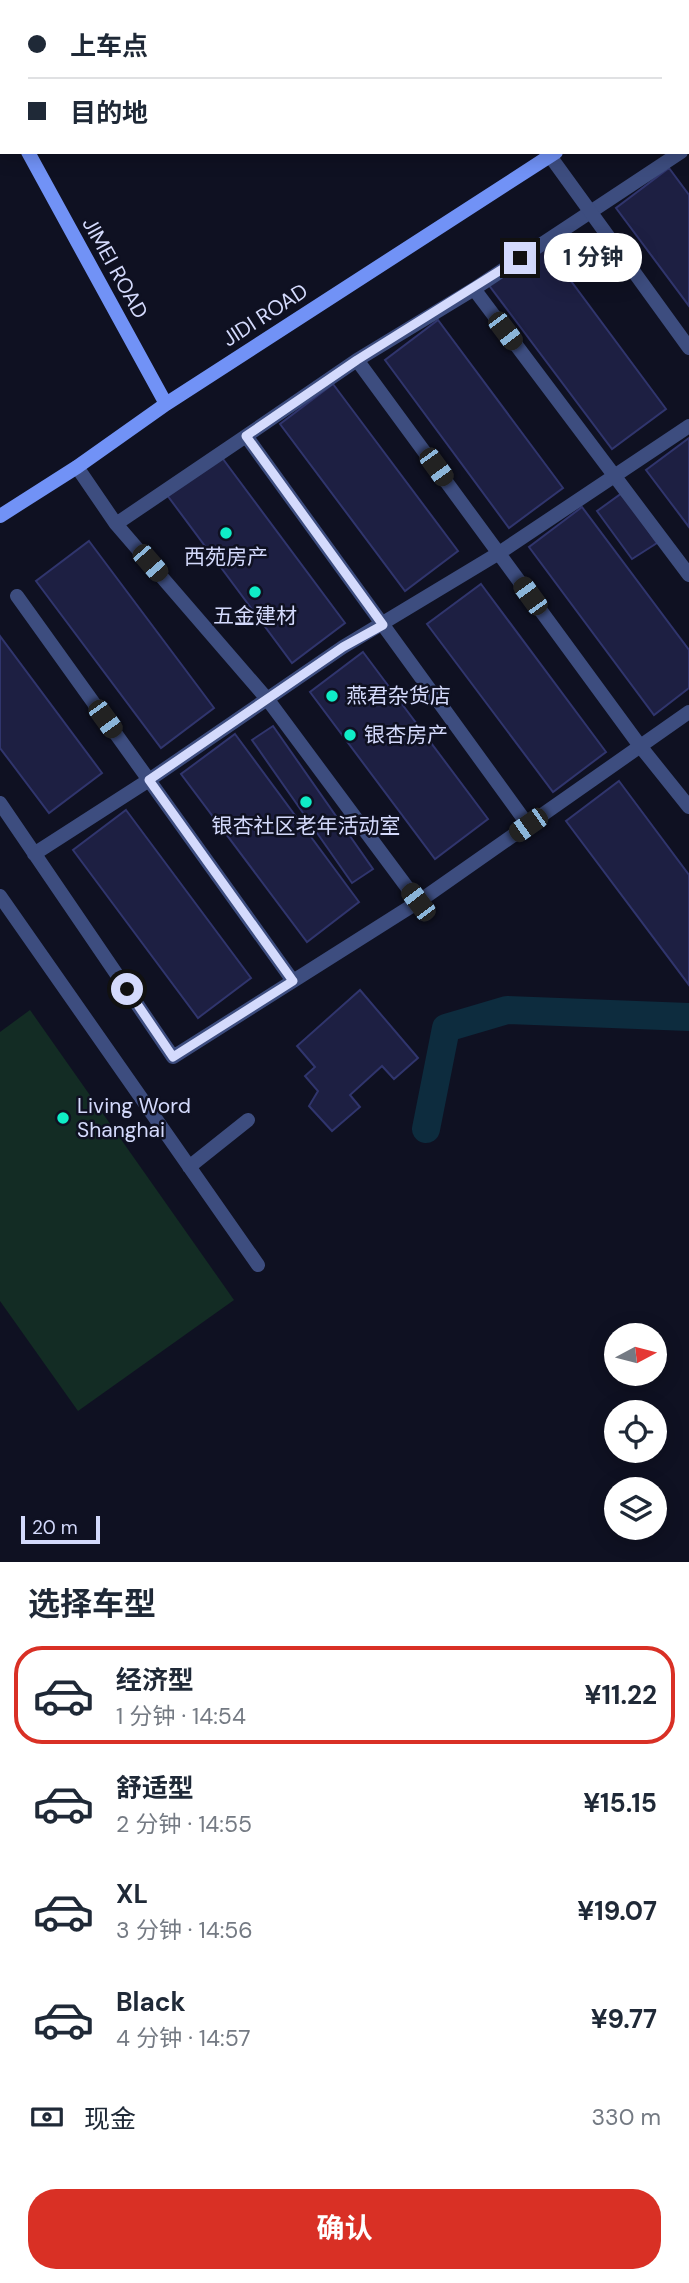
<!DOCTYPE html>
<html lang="zh">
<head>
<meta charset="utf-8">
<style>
  body { margin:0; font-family:"DM Sans","Noto Sans SC",sans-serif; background:#f2f2f3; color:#1f2937; height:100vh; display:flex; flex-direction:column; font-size:26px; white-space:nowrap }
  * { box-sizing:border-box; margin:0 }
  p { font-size:23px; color:#747a83 }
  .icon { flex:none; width:38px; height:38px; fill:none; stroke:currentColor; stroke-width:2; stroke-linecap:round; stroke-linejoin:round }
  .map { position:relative; height:1562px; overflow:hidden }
  .side { display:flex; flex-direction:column; background:#fff; flex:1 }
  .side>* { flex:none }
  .hud { position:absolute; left:0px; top:0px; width:690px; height:154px; box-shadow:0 4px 18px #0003; display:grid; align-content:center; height:154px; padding:0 28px; background:#fff }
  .needle { width:46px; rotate:83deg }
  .controls { position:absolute; left:604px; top:1323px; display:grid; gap:14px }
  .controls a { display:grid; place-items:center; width:63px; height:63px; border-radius:50%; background:#fff; box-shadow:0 4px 18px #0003; font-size:35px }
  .scale { position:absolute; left:21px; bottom:18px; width:79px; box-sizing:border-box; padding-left:7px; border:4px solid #d4dafc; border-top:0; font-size:19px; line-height:24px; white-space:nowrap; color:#d4dafc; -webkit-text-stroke:5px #0f1122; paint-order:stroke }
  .end { position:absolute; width:32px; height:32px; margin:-16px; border:9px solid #d4dafc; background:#111; box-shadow:0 0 0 4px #111 }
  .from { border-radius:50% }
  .bubble { position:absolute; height:49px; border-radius:24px; background:#fff; box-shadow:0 4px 18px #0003; font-size:23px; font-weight:700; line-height:49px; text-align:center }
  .car { position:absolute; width:21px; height:42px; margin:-21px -10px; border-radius:9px; box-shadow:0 0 5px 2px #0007; background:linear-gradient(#222 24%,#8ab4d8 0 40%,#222 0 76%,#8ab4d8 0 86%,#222 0) }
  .hud b { display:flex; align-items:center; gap:24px; height:66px; font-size:26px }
  .hud b+b { border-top:2px solid #e0e1e3 }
  .hud i { width:18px; height:18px; background:#1f2937 }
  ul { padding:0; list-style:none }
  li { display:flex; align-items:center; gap:21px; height:98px; margin:0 14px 10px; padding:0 14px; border:4px solid transparent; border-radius:28px }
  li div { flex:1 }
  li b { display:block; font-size:26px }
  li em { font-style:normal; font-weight:700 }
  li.selected { border-color:#d93025 }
  li>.icon { width:63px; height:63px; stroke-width:1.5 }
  h2 { padding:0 28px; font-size:32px; line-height:84px }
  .pay { display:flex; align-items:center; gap:18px; height:77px; padding:0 28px; font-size:26px }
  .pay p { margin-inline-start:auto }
  .action { display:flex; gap:14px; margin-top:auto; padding:14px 28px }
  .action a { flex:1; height:80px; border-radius:28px; background:#d93025; color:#fff; font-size:28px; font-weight:700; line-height:80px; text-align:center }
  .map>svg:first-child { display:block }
  .green { fill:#132c24 }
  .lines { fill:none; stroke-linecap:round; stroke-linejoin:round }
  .canal { stroke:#0d2c3e; stroke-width:28 }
  .building { fill:#1d1f42; stroke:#30356d; stroke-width:2 }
  .lane { stroke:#3d4d7f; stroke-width:14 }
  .street { stroke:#3d4d7f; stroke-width:14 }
  .secondary { stroke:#7192f6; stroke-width:14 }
  .route { stroke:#d4dafc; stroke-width:9 }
  .poi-dot { fill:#0fedc7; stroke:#0f1122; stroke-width:2.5 }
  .labels { text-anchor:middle; stroke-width:5; stroke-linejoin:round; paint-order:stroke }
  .street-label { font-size:21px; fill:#d4dafc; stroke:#0f1122 }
  .poi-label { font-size:21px; fill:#d4dafc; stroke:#0f1122 }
</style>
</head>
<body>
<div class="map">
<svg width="689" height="1562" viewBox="0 0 689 1562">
  <rect width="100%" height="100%" fill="#0f1122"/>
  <!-- green -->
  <path class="green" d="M30 1010 234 1300 78 1411 0 1301V1032Z"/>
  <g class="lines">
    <!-- canal -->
    <path class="canal" d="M426 1129 446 1028 507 1010 689 1017"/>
  </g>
  <!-- building -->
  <path class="building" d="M669 168 689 195V306L616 208Z
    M545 246 666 409 612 449 488 284Z
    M438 320 563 488 509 528 385 360Z
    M333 384 458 551 405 591 280 424Z
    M689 438V527L646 470Z
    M220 455 345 623 292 663 167 495Z
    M622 493 657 543 632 559 597 511Z
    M582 507 689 650V688L654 715 529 547Z
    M89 541 214 708 161 748 36 581Z
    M481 584 606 752 553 792 427 624Z
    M0 636 102 773 49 813 0 748Z
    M363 652 488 819 435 859 310 692Z
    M273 726 373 869 352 883 252 740Z
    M235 734 359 902 307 942 181 774Z
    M619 781 689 875V985L566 821Z
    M126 810 251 978 198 1018 73 850Z
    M360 990 418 1058 394 1079 382 1066 350 1095 360 1107 332 1131 309 1106 318 1091 305 1076 315 1067 297 1046Z"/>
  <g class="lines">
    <!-- lane -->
    <path class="lane" d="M474 289 681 152
      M357 360 474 289 689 575
      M246 436 357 360 640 746 689 807
      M116 524 246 436 528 825
      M17 596 293 981
      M0 803 173 1057 418 902 268 700 116 524 77 467
      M34 854 149 780 343 647 499 553 689 426
      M418 902 689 712"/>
    <!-- street -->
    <path class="street" d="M550 156 689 348
      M0 896 258 1265
      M189 1167 248 1120"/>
    <!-- secondary -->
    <path class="secondary" d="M688 67 689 66
      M0 101 2 104
      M28 152 166 404
      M0 516 77 467 166 404 556 152"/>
  </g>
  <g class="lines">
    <!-- route -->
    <path class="route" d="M127 989 173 1057 293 981 149 780 343 647 383 625 246 436 357 360 520 258"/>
  </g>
  <!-- markers -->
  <g class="poi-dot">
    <circle cx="226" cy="533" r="7"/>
    <circle cx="255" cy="592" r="7"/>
    <circle cx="332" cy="696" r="7"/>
    <circle cx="350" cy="735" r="7"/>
    <circle cx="306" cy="802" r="7"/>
    <circle cx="63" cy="1118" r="7"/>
  </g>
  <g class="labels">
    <!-- street labels -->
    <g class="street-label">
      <text transform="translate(115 268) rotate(61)" y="7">JIMEI ROAD</text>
      <text transform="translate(265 315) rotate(-33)" y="7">JIDI ROAD</text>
    </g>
    <!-- poi labels -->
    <g class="poi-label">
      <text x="226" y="564">西苑房产</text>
      <text x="255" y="623">五金建材</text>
      <text x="346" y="703" text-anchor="start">燕君杂货店</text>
      <text x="364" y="742" text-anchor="start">银杏房产</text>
      <text x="306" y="833">银杏社区老年活动室</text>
      <text x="77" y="1113" text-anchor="start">Living Word<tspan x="77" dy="24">Shanghai</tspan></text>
    </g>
  </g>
</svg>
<div class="controls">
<a><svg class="needle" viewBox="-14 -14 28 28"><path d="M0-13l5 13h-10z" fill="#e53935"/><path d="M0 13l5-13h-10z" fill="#747a83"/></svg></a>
<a><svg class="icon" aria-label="locate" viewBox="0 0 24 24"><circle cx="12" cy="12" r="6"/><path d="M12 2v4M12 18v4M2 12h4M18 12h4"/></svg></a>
<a><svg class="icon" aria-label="layers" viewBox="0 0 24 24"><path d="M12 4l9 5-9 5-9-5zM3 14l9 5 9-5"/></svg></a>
</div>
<div class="scale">20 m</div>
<i class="end from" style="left:127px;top:989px"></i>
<i class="end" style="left:520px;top:258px"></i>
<div class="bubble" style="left:544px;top:233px;width:98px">1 分钟</div>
<i class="car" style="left:505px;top:331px;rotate:143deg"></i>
<i class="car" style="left:436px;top:467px;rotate:144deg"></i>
<i class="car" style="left:150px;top:563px;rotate:139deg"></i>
<i class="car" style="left:530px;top:596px;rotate:324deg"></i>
<i class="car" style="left:105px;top:719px;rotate:144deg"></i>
<i class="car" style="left:528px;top:825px;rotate:235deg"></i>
<i class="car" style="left:418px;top:902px;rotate:323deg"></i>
<div class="hud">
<b><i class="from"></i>上车点</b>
<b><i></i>目的地</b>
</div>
</div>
<section class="side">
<h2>选择车型</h2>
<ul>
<li class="selected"><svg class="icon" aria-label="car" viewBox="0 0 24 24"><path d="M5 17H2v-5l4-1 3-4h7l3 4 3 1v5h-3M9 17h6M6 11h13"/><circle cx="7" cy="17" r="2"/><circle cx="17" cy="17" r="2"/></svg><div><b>经济型</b><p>1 分钟 · 14:54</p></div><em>¥11.22</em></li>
<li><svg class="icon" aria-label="car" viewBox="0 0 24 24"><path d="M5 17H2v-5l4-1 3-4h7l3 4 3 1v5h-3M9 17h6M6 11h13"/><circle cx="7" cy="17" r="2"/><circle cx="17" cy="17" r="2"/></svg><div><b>舒适型</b><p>2 分钟 · 14:55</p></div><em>¥15.15</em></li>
<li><svg class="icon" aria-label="car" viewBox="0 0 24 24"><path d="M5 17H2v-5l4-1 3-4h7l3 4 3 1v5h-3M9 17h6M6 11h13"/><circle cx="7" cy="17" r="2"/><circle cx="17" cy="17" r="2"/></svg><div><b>XL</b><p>3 分钟 · 14:56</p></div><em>¥19.07</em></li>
<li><svg class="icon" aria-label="car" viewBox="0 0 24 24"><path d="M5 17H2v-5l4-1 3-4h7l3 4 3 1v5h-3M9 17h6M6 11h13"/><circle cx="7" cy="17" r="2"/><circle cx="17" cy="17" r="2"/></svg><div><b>Black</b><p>4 分钟 · 14:57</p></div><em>¥9.77</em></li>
</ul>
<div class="pay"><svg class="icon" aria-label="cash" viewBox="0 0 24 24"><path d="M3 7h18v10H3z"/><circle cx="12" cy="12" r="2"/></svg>现金<p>330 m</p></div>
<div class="action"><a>确认</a></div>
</section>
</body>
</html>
